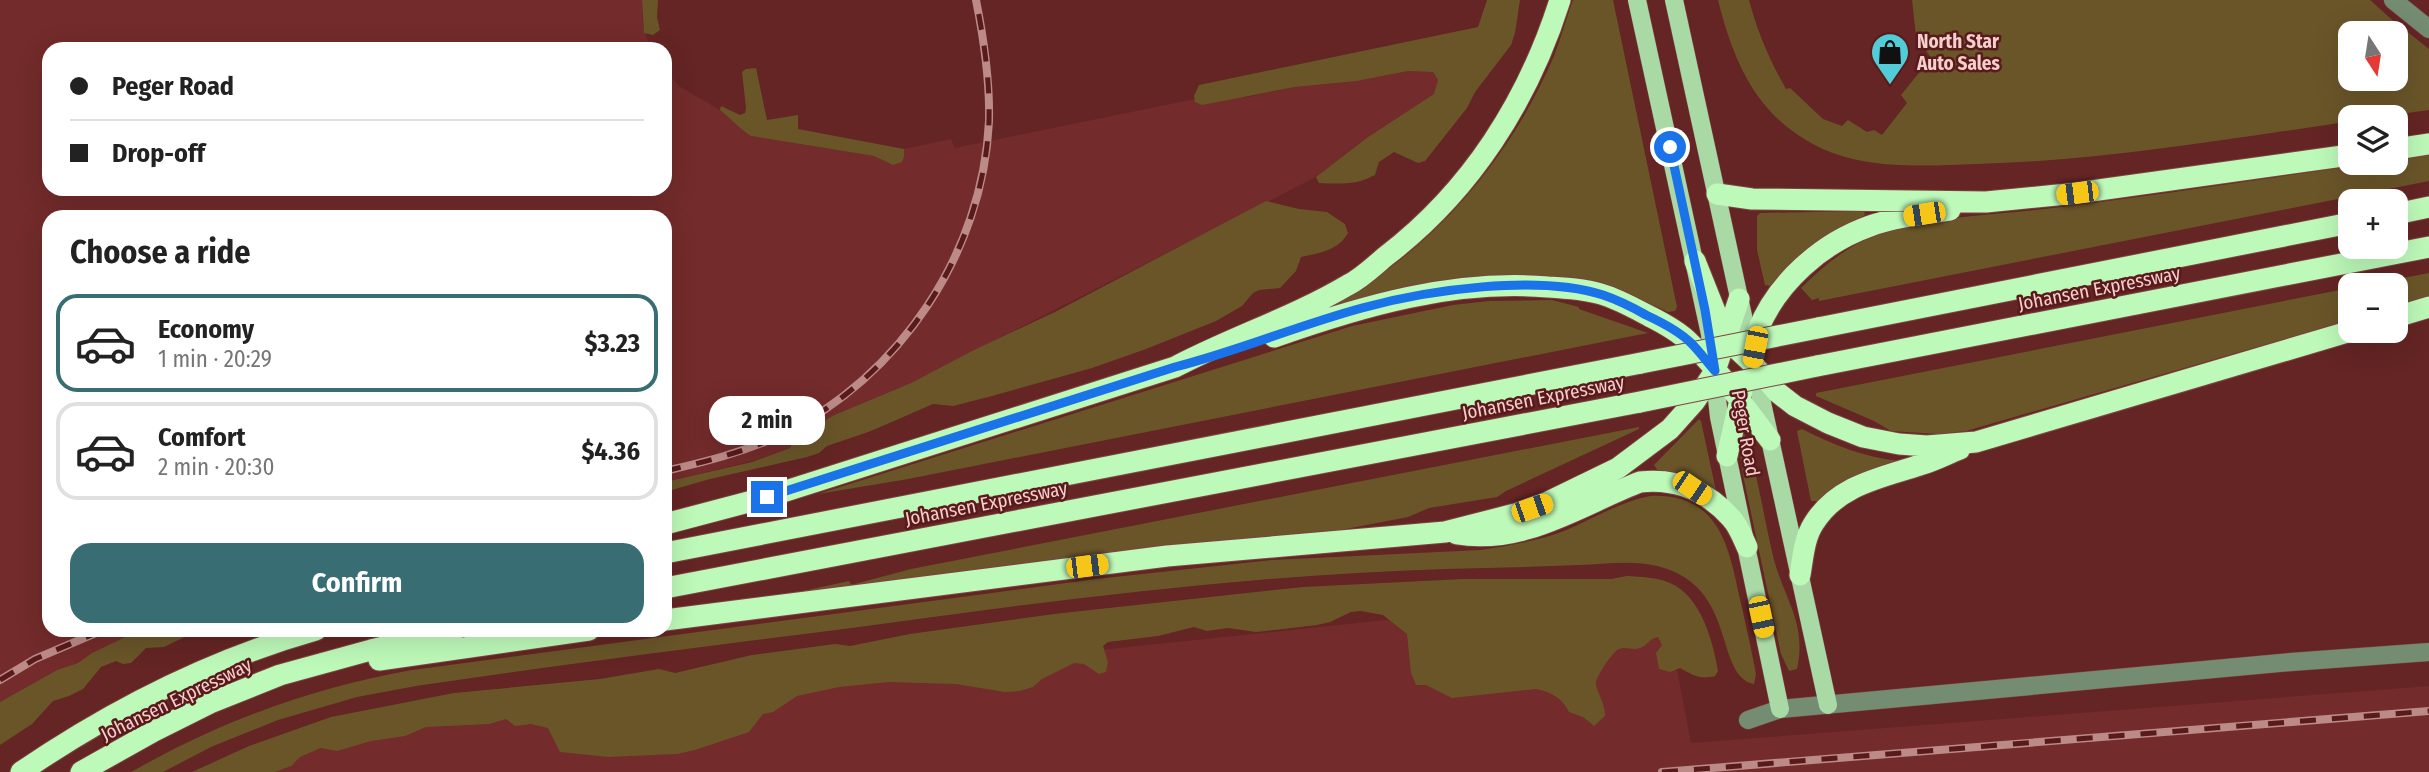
<!DOCTYPE html>
<html lang="en">
<head>
<meta charset="utf-8">
<style>
  body { margin:0; font-family:"Fira Sans Condensed",sans-serif; background:#f2f2f2; color:#222; height:100vh; display:flex; flex-direction:column; font-size:26px; white-space:nowrap }
  * { box-sizing:border-box; margin:0 }
  p { font-size:23px; color:#767676 }
  .icon { flex:none; width:38px; height:38px; fill:none; stroke:currentColor; stroke-width:2; stroke-linecap:round; stroke-linejoin:round }
  .map { position:relative; flex:1; overflow:hidden }
  .details { position:absolute; left:42px; top:210px; width:630px; height:427px; display:flex; flex-direction:column; background:#fff; border-radius:21px; box-shadow:0 7px 28px #0002 }
  .details>* { flex:none }
  .banner { position:absolute; left:42px; top:42px; width:630px; height:154px; border-radius:21px; box-shadow:0 7px 28px #0002; display:grid; align-content:center; height:154px; padding:0 28px; background:#fff }
  .needle { width:46px; rotate:168deg }
  .fabs { position:absolute; left:2338px; top:21px; display:grid; gap:14px }
  .fabs a { display:grid; place-items:center; width:70px; height:70px; border-radius:14px; background:#fff; box-shadow:0 7px 28px #0002; font-size:35px }
  .end { position:absolute; width:32px; height:32px; margin:-16px; border:9px solid #1a73e8; background:#fff; box-shadow:0 0 0 4px #fff }
  .from { border-radius:50% }
  .bubble { position:absolute; height:49px; border-radius:21px; background:#fff; box-shadow:0 7px 28px #0002; font-size:23px; font-weight:700; line-height:49px; text-align:center }
  .car { position:absolute; width:21px; height:42px; margin:-21px -10px; border-radius:9px; box-shadow:0 0 5px 2px #0007; background:linear-gradient(#f5c518 24%,#345 0 40%,#f5c518 0 76%,#345 0 86%,#f5c518 0) }
  .banner b { display:flex; align-items:center; gap:24px; height:66px; font-size:26px }
  .banner b+b { border-top:2px solid #e0e0e0 }
  .banner i { width:18px; height:18px; background:#222 }
  ul { padding:0; list-style:none }
  li { display:flex; align-items:center; gap:21px; height:98px; margin:0 14px 10px; padding:0 14px; border:4px solid #e0e0e0; border-radius:21px }
  li div { flex:1 }
  li b { display:block; font-size:26px }
  li em { font-style:normal; font-weight:700 }
  li.active { border-color:#386e73 }
  li>.icon { width:63px; height:63px; stroke-width:1.5 }
  h2 { padding:0 28px; font-size:32px; line-height:84px }
  .cta { display:flex; gap:14px; margin-top:auto; padding:14px 28px }
  .cta a { flex:1; height:80px; border-radius:21px; background:#386e73; color:#fff; font-size:28px; font-weight:700; line-height:80px; text-align:center }
  .map>svg:first-child { display:block }
  .built { fill:#732b2b }
  .green { fill:#6a5529; fill-rule:evenodd }
  .lines { fill:none; stroke-linecap:round; stroke-linejoin:round }
  .minor-casing { stroke:#7e4342; stroke-width:19 }
  .major-casing { stroke:#7e4342; stroke-width:19 }
  .highway-casing { stroke:#7e4342; stroke-width:23 }
  .minor { stroke:#748c72; stroke-width:18 }
  .major { stroke:#a9daa5; stroke-width:18 }
  .highway { stroke:#bdf9b9; stroke-width:21 }
  .rail-casing { stroke:#bc8b88; stroke-width:8 }
  .rail { stroke:#581a1b; stroke-width:5; stroke-dasharray:16; stroke-linecap:butt }
  .highway-bridge-casing { stroke:#7e4342; stroke-width:23; stroke-linecap:butt }
  .highway-bridge { stroke:#bdf9b9; stroke-width:21 }
  .route { stroke:#1a73e8; stroke-width:9 }
  .labels { text-anchor:middle; stroke-width:5; stroke-linejoin:round; paint-order:stroke }
  .poi-label { font-size:19px; font-weight:bold; fill:#f6cecb; stroke:#581a1b; text-anchor:start }
  .street-label { font-size:19px; fill:#f6cecb; stroke:#581a1b }
</style>
</head>
<body>
<div class="map">
<svg width="2429" height="772" viewBox="0 0 2429 772">
  <rect width="100%" height="100%" fill="#642524"/>
  <!-- built -->
  <path class="built" d="M0 0H642L643 27 651 49H49V189H665V70L679 86 720 110 751 136 874 156 893 165 904 157V149L951 139 955 148 1195 99V102L1247 97 1295 87 1357 81 1408 71 1433 72 1439 80 1434 94 1368 137 1316 177 911 383 832 416 794 440 790 448 752 461 665 482V217H49V630H140L92 653 78 663 57 670 0 702Z
    M1662 591 1691 743 2429 686V772H251L332 745 424 721Z"/>
  <!-- green -->
  <path class="green" d="M642 0H658L657 17 660 30 653 35 644 33Z
    M1487 0H1520L1515 33 1511 45 1475 92 1467 108 1425 161 1418 163 1394 152 1379 162 1375 175C1357 185 1340 184 1319 183L1316 177 1368 137 1434 94 1438 80 1433 72 1408 71 1357 81 1295 87 1202 105 1195 102 1194 96 1199 85 1478 27Z
    M1573 0H1613L1677 307 1675 311 1668 312 1623 291 1607 287 1333 307V305C1432 250 1509 161 1554 56 1561 38 1566 19 1573 0Z
    M1718 0H1749C1757 31 1770 61 1786 89L1790 88 1823 119 1842 126 1848 120 1867 132 1874 130 1882 135 1907 103 1901 95 1931 58 1916 36 1912 0H2370L2390 18 2429 49V110L2378 117H2350V121L2326 125C2210 142 2094 161 1977 164 1920 166 1856 171 1806 140 1753 109 1732 56 1718 0ZM2350 33H2396V79H2350Z
    M756 68 767 120 798 115V129L904 149V157L902 162 893 165 874 156 751 136C741 130 730 118 720 110L721 106 740 115 745 113 746 108 742 72 746 69Z
    M2429 155V181L1819 301V298L1812 300 1801 288C1822 267 1846 247 1874 236 1925 216 1998 215 2053 208 2161 195 2268 178 2375 163H2396V160Z
    M1266 201 1299 209 1327 212 1345 224 1348 233C1338 251 1319 253 1301 257L1296 271 1280 288 1259 290 1253 293 1242 306 1216 321 1146 349 1092 368 992 396 953 406 933 404 871 431 827 446 819 453 807 457 710 479 665 492V482L752 462 790 448 794 440 832 416 911 383 974 350 1055 312Z
    M1864 211 1865 215 1814 244 1771 286 1765 285 1757 250V216L1760 213Z
    M2429 273V297L2396 306V285H2366Z
    M2350 288V320L1966 431 1938 434 1891 431 1874 421 1816 396V393Z
    M1552 300 1579 307V309L1648 333 908 479 818 494 1352 326 1453 305 1489 301Z
    M1699 419 1701 421 1716 491 1675 474 1658 471 1654 465Z
    M1639 427V429L1506 491 1497 497 1429 508 1408 517 1330 532 794 593 849 581 851 585 911 569Z
    M1742 428C1758 470 1763 516 1774 560 1785 600 1807 624 1797 669L1789 671 1781 654 1744 480 1739 445Z
    M1802 429C1833 445 1866 458 1901 461L1848 479 1818 501H1811L1797 431Z
    M1650 496C1716 493 1728 541 1739 595 1745 621 1751 647 1756 674L1754 684C1713 675 1739 586 1657 566 1633 560 1604 564 1579 565 1534 567 1489 568 1445 569 1248 575 1054 600 859 627 711 646 563 664 416 686L357 697 278 720 211 747 163 772H131C224 720 308 689 412 670L1096 579 1272 560 1480 550C1509 546 1537 541 1564 531 1593 519 1619 502 1650 496Z
    M1627 576C1641 577 1657 577 1670 583 1701 596 1713 641 1718 671L1715 676C1699 680 1693 675 1680 668L1670 672 1659 669 1656 653 1662 645 1658 637C1650 638 1648 645 1640 648 1633 651 1626 646 1619 649 1613 651 1594 679 1596 685 1599 696 1605 704 1605 716L1594 726 1583 717 1569 712C1562 698 1552 692 1536 689L1452 698 1426 685H1416L1411 673 1407 634 1383 615 1361 611 1351 612 1330 622 1317 625 1256 632 1228 628 1207 631 1194 627 1158 636 1108 642 1103 646 1108 662 1106 672 1099 674 1084 664 1074 663 1042 679 1033 687 1020 691 1005 692 956 684 889 682 839 687 797 696 773 712 763 714 749 732 695 750 677 754 608 757 560 752 548 728 531 724 515 726 506 719 489 724 426 727 405 736 371 741 337 751 321 748 300 757 291 766 275 772H192L249 746 331 717 454 693 600 679 659 669 675 673 752 655 835 644 850 646 910 634 1054 614 1303 587 1463 579H1611Z
    M140 630H199L164 647 146 648 131 663 123 664 116 661 101 667 83 689 69 696 53 701 32 724 0 745V702L57 670 78 663 92 653Z"/>
  <g class="lines">
    <defs>
      <path id="minor" d="M2393 0 2429 29
        M1748 720 1780 709 2291 662 2429 652"/>
      <path id="major" d="M1637 0 1710 334 1719 417 1780 709
        M1674 0 1828 705"/>
      <path id="highway" d="M2396 149 2429 144
        M1717 194 1752 199 1986 202 2077 193 2350 155
        M2396 214 2429 207
        M1695 261 1726 339 1752 363 1777 392 1795 406 1828 423 1863 437 1899 444 1927 446 1976 442 2351 331
        M2396 317 2429 307
        M1818 328 2350 223
        M1274 337C1362 306 1454 279 1548 287 1566 288 1584 289 1601 294 1618 299 1634 308 1649 316 1663 323 1678 331 1689 342 1719 369 1745 408 1770 440
        M1753 356C1754 348 1755 338 1758 330 1777 282 1822 243 1870 226 1895 217 1923 214 1950 210
        M1817 366 2429 247
        M1727 456 1742 391
        M665 524 767 497 1175 367C1232 337 1292 318 1348 285 1362 278 1374 266 1386 256 1471 191 1528 101 1560 0
        M1457 534C1525 545 1580 505 1640 482 1676 478 1706 490 1731 518 1738 525 1743 538 1747 547
        M665 553 1641 363
        M1800 575C1803 558 1804 538 1814 523 1838 485 1880 478 1920 465 1934 461 1947 454 1960 449
        M665 588 1640 402
        M665 620 1167 556 1445 532 1515 514 1548 502 1618 468 1670 429 1695 401 1715 371 1739 299
        M379 660 589 630
        M21 772C112 710 210 660 316 630
        M81 772 154 731 210 703 280 675 371 650 455 630"/>
    </defs>
    <!-- minor casing -->
    <use href="#minor" class="minor-casing"/>
    <!-- major casing -->
    <use href="#major" class="major-casing"/>
    <!-- highway casing -->
    <use href="#highway" class="highway-casing"/>
    <!-- minor -->
    <use href="#minor" class="minor"/>
    <!-- major -->
    <use href="#major" class="major"/>
    <!-- highway -->
    <use href="#highway" class="highway"/>
    <defs>
      <path id="rail" d="M665 471C705 462 744 452 781 435 900 377 983 253 989 121 990 80 984 40 976 0
        M0 680 35 659 103 630
        M1662 772 2429 711"/>
    </defs>
    <!-- rail casing -->
    <use href="#rail" class="rail-casing"/>
    <!-- rail -->
    <use href="#rail" class="rail"/>
    <defs>
      <path id="highway-bridge" d="M1641 363 1818 328
        M1640 402 1817 366"/>
    </defs>
    <!-- highway-bridge casing -->
    <use href="#highway-bridge" class="highway-bridge-casing"/>
    <!-- highway-bridge -->
    <use href="#highway-bridge" class="highway-bridge"/>
  </g>
  <g class="lines">
    <!-- route -->
    <path class="route" d="M767 497 1175 367C1238 351 1299 325 1362 308 1427 290 1538 274 1603 295 1618 300 1632 307 1646 315 1661 322 1679 331 1691 343 1700 352 1707 362 1715 371L1705 310 1670 147"/>
  </g>
  <!-- icons -->
  <defs>
    <symbol id="shop-pin" viewBox="-11 -11 22 30"><path d="M0 17L-7.5 6A9.5 9.5 0 1 1 7.5 6Z" fill="#52ccd6" stroke="#581a1b"/><path d="M-5-2.5h2.3a2.7 3.5 0 0 1 5.4 0H5L5.5 6h-11ZM-1.5-2.5h3a1.5 2.3 0 0 0-3 0Z" fill="#111"/></symbol>
  </defs>
  <g fill-rule="evenodd">
    <use href="#shop-pin" x="1868" y="30" width="44" height="60"/>
  </g>
  <g class="labels">
    <!-- poi labels -->
    <g class="poi-label">
      <text x="1917" y="48">North Star<tspan x="1917" dy="22">Auto Sales</tspan></text>
    </g>
    <!-- street labels -->
    <g class="street-label">
      <text transform="translate(2099 288) rotate(-11)" y="7">Johansen Expressway</text>
      <text transform="translate(1543 397) rotate(-11)" y="7">Johansen Expressway</text>
      <text transform="translate(1746 433) rotate(80)" y="7">Peger Road</text>
      <text transform="translate(986 503) rotate(-11)" y="7">Johansen Expressway</text>
      <text transform="translate(176 699) rotate(-26)" y="7">Johansen Expressway</text>
    </g>
  </g>
</svg>
<div class="fabs">
<a><svg class="needle" viewBox="-14 -14 28 28"><path d="M0-13l5 13h-10z" fill="#e53935"/><path d="M0 13l5-13h-10z" fill="#767676"/></svg></a>
<a><svg class="icon" aria-label="layers" viewBox="0 0 24 24"><path d="M12 4l9 5-9 5-9-5zM3 14l9 5 9-5"/></svg></a>
<a>+</a>
<a>−</a>
</div>
<i class="end from" style="left:1670px;top:147px"></i>
<i class="end" style="left:767px;top:497px"></i>
<div class="bubble" style="left:709px;top:396px;width:116px">2 min</div>
<i class="car" style="left:2077px;top:193px;rotate:263deg"></i>
<i class="car" style="left:1924px;top:214px;rotate:261deg"></i>
<i class="car" style="left:1755px;top:347px;rotate:191deg"></i>
<i class="car" style="left:1692px;top:488px;rotate:124deg"></i>
<i class="car" style="left:1532px;top:508px;rotate:71deg"></i>
<i class="car" style="left:1087px;top:566px;rotate:83deg"></i>
<i class="car" style="left:1761px;top:617px;rotate:168deg"></i>
<div class="banner">
<b><i class="from"></i>Peger Road</b>
<b><i></i>Drop-off</b>
</div>
<section class="details">
<h2>Choose a ride</h2>
<ul>
<li class="active"><svg class="icon" aria-label="car" viewBox="0 0 24 24"><path d="M5 17H2v-5l4-1 3-4h7l3 4 3 1v5h-3M9 17h6M6 11h13"/><circle cx="7" cy="17" r="2"/><circle cx="17" cy="17" r="2"/></svg><div><b>Economy</b><p>1 min · 20:29</p></div><em>$3.23</em></li>
<li><svg class="icon" aria-label="car" viewBox="0 0 24 24"><path d="M5 17H2v-5l4-1 3-4h7l3 4 3 1v5h-3M9 17h6M6 11h13"/><circle cx="7" cy="17" r="2"/><circle cx="17" cy="17" r="2"/></svg><div><b>Comfort</b><p>2 min · 20:30</p></div><em>$4.36</em></li>
</ul>
<div class="cta"><a>Confirm</a></div>
</section>
</div>
</body>
</html>
